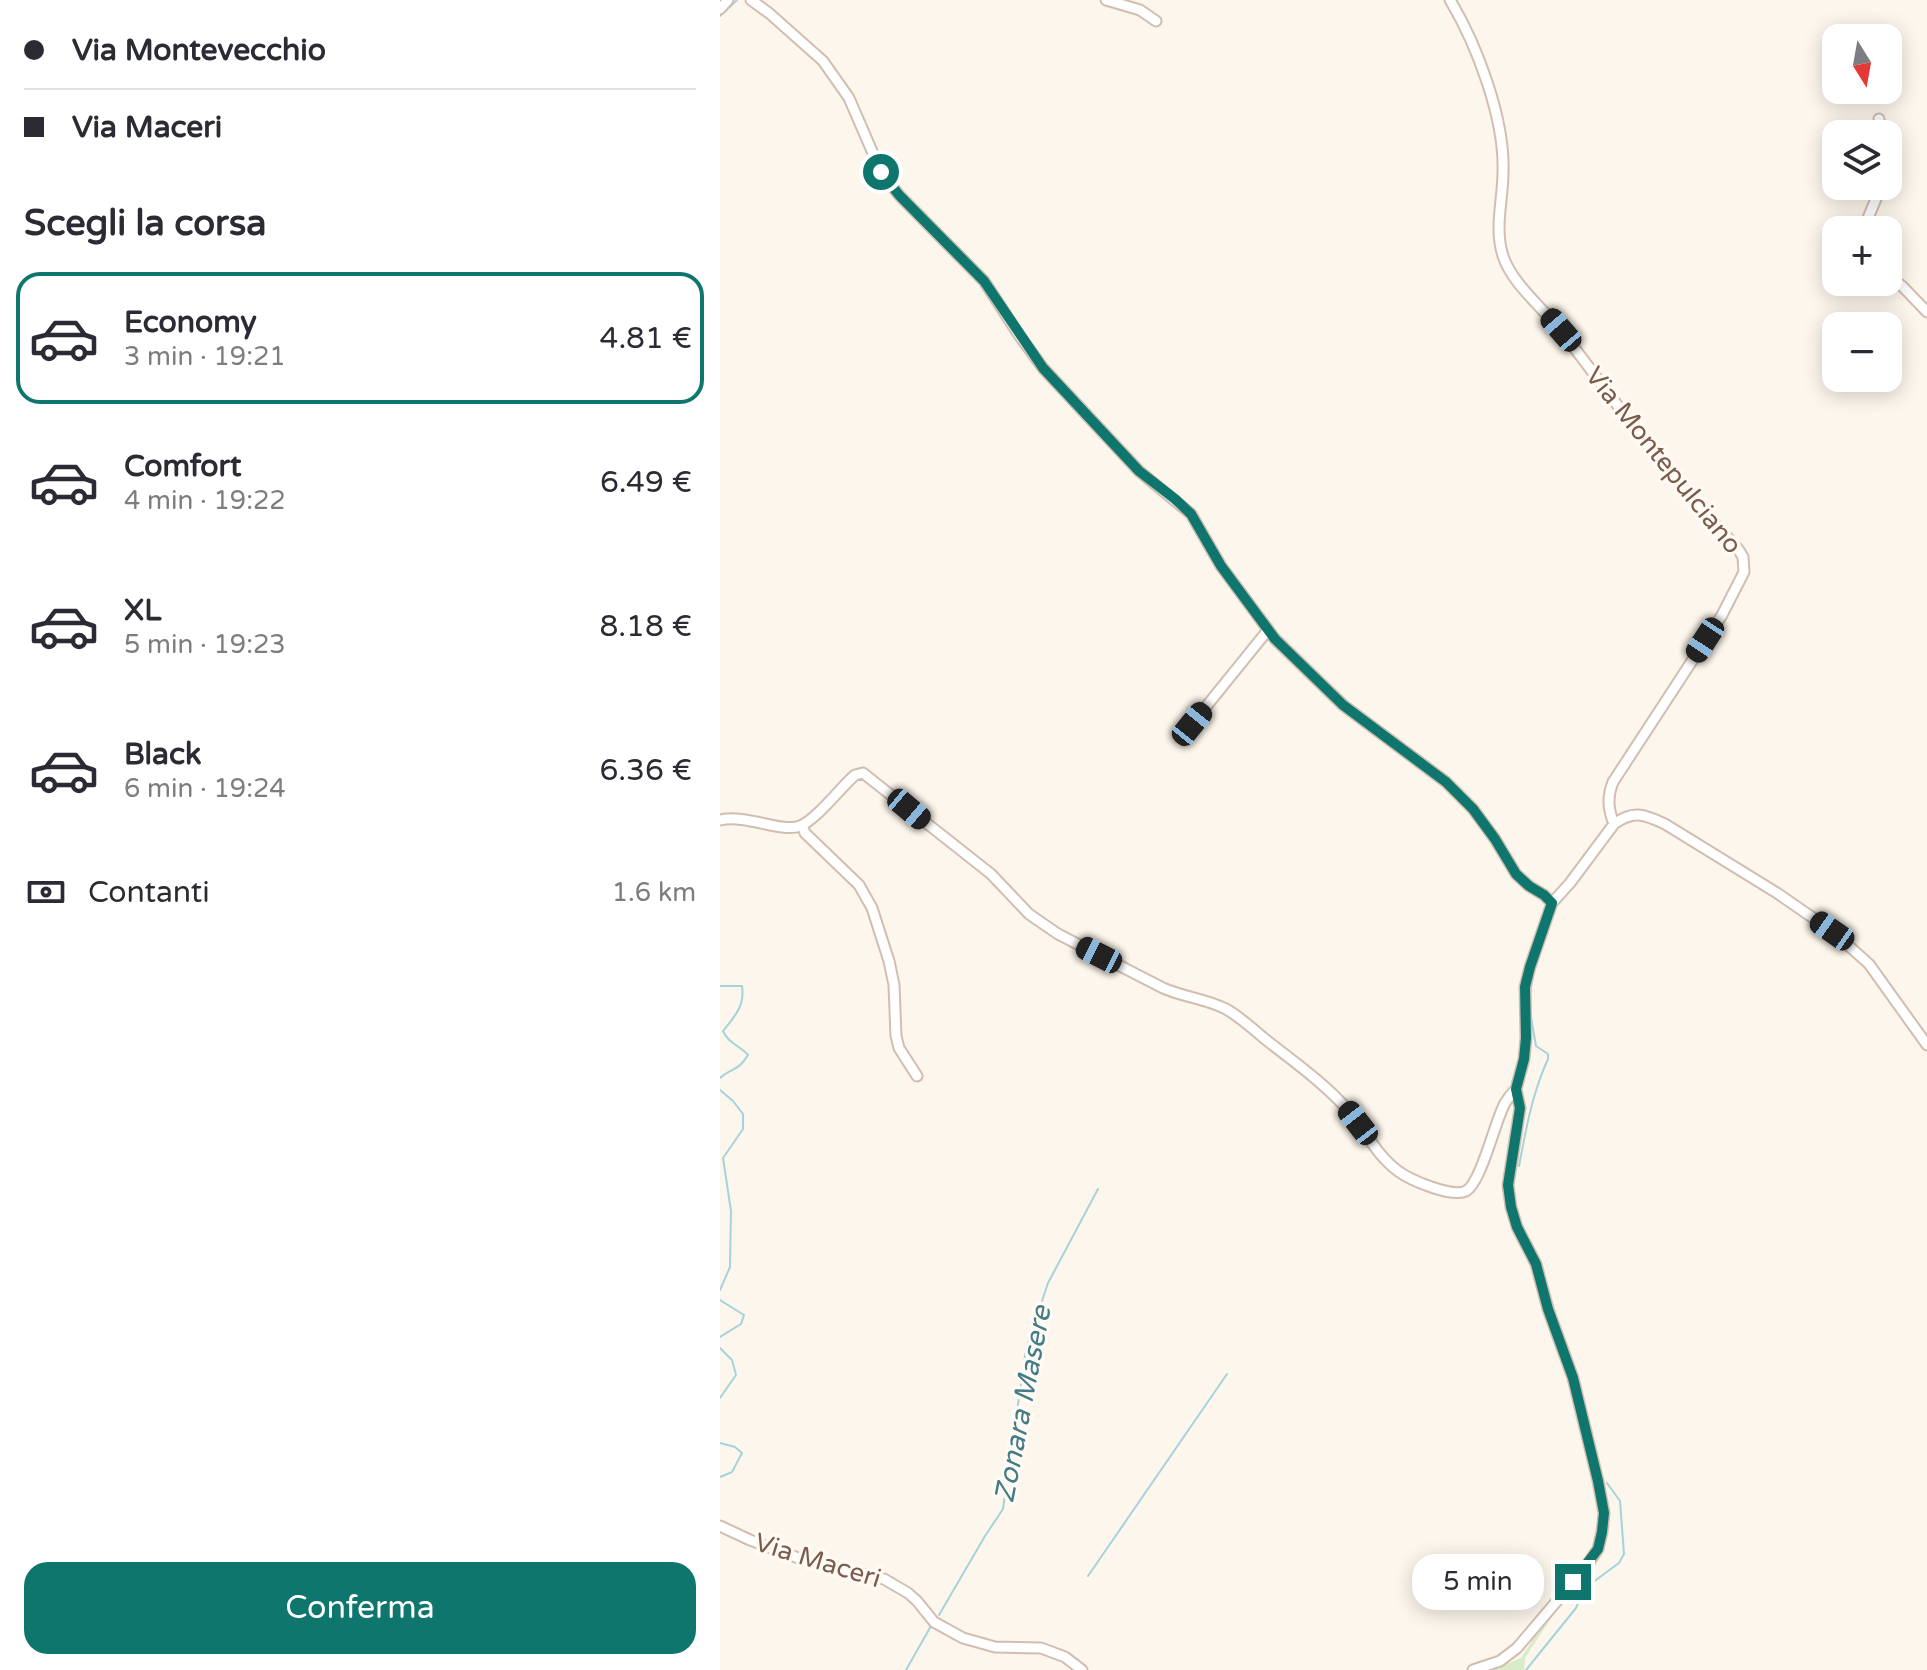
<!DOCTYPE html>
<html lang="it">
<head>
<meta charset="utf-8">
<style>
  body { margin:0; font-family:"Varela Round",sans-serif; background:#f7f7f7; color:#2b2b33; height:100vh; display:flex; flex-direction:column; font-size:30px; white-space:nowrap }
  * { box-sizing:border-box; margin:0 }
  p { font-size:26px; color:#7c7c81 }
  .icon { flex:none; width:44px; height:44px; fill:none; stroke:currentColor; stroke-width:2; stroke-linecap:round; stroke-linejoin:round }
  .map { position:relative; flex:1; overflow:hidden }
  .sheet { display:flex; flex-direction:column; background:#fff; width:720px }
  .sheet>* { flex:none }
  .top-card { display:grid; align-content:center; height:176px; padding:0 24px; background:#fff }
  .needle { width:52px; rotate:169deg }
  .fabs { position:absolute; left:1102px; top:24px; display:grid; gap:16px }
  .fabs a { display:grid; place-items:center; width:80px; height:80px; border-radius:16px; background:#fff; box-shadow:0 4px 20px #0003; font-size:40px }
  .end { position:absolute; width:36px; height:36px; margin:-18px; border:10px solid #0f766e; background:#fff; box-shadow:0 0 0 4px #fff }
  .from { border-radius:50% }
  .bubble { position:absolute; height:56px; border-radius:24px; background:#fff; box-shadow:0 4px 20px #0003; font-size:26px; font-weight:600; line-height:56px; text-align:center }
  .car { position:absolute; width:24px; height:48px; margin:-24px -12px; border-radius:10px; box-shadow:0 0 6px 2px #0007; background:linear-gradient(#222 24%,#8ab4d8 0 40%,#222 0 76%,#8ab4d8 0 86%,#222 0) }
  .top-card b { display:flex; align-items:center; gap:28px; height:76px; font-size:30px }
  .top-card b+b { border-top:2px solid #e1e1e2 }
  .top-card i { width:20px; height:20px; background:#2b2b33 }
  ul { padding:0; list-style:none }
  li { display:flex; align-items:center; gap:24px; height:132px; margin:0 16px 12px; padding:0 8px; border:4px solid transparent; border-radius:24px }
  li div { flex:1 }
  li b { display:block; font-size:30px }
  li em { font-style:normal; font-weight:600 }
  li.selected { border-color:#0f766e }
  li>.icon { width:72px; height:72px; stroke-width:1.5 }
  h2 { padding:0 24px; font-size:36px; line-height:96px }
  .pay { display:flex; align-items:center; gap:20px; height:88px; padding:0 24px; font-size:30px }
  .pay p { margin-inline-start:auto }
  .action { display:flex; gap:16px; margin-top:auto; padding:16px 24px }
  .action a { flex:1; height:92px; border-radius:24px; background:#0f766e; color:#fff; font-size:32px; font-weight:600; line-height:92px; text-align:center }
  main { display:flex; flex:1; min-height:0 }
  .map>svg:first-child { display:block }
  .green { fill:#d8ecc9 }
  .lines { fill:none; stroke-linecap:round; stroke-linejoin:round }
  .stream { stroke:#a5d3da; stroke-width:2 }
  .minor-casing { stroke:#d1beb0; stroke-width:13 }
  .minor { stroke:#fff; stroke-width:9 }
  .route { stroke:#0f766e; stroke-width:10 }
  .labels { text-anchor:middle; stroke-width:7; stroke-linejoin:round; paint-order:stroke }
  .street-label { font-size:26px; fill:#7a5c4d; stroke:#fffaf3 }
  .water-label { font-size:28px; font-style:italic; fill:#437c86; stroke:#fffaf3 }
</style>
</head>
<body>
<main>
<section class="sheet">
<div class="top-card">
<b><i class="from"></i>Via Montevecchio</b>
<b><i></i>Via Maceri</b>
</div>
<h2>Scegli la corsa</h2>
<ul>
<li class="selected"><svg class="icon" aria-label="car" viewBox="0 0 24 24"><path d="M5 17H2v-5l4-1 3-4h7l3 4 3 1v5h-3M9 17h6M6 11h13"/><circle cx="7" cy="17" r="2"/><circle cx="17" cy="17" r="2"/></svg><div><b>Economy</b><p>3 min · 19:21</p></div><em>4.81 €</em></li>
<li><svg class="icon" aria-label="car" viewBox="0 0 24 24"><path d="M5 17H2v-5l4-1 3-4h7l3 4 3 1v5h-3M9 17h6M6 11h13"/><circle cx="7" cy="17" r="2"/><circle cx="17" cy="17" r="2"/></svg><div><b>Comfort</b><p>4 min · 19:22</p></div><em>6.49 €</em></li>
<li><svg class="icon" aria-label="car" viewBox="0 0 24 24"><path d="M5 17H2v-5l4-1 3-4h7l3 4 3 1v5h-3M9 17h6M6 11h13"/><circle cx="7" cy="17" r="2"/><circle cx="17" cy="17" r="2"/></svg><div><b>XL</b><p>5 min · 19:23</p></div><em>8.18 €</em></li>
<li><svg class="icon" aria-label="car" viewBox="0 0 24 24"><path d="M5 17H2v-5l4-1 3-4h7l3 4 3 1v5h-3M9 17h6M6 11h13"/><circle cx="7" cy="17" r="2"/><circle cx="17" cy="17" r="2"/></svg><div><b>Black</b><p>6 min · 19:24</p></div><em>6.36 €</em></li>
</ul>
<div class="pay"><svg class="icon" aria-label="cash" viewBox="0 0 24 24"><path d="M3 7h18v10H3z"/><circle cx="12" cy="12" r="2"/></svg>Contanti<p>1.6 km</p></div>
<div class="action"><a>Conferma</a></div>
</section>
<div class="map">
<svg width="1207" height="1670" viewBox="0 0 1207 1670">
  <rect width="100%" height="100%" fill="#fdf6ec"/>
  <!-- green -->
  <path class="green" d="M848 1592 805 1658 804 1670H771L801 1658 821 1627Z"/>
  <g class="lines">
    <!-- stream -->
    <path class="stream" d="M0 16 17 0
      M0 986H22C25 1006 15 1016 3 1031 9 1044 19 1045 28 1055 18 1072 10 1068 0 1078
      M810 993 813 975
      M0 1090 13 1101 23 1114V1129L3 1158 11 1211 10 1267 0 1290
      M799 1166C806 1129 812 1094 828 1059V1054L816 1046 810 1011
      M0 1300 24 1315 21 1324 0 1337
      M0 1348 12 1360 16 1375 0 1398
      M0 1443 15 1447 22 1453 12 1472 0 1477
      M368 1576 507 1374
      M219 1615 265 1536 283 1509 306 1349 328 1283 378 1189
      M186 1670 211 1626
      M806 1670 856 1608 865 1588 899 1563 904 1554 900 1501 887 1483"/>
    <defs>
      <path id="minor" d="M31 0 49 13 103 61 129 98 161 172 179 195 264 281 299 335 323 368 419 471 471 514 501 566 555 639 623 705 726 782 753 809 775 839 796 874 809 886 824 895 832 903 850 883 894 824C913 810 924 814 945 824L1057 893 1112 931 1149 964 1207 1045
        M386 0 420 10 436 21
        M730 0C757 45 785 119 783 172 783 200 774 228 783 256 792 284 824 309 842 332 875 374 905 417 938 458 963 490 991 519 1018 549L1023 557 1024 572 1002 615 893 782C887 797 888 809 894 824
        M0 9 8 0
        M1159 119 1161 134
        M1143 230 1158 194 1159 186
        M1168 275 1182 286 1207 312
        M472 724 548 630
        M0 820C26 814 62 833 80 826 97 819 120 788 135 775L143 773 271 874 309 914 319 921 338 934 443 988C463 997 487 999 506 1009 520 1017 533 1029 545 1039 573 1061 604 1083 628 1110 645 1130 656 1155 678 1171 690 1180 732 1198 746 1191 761 1183 775 1121 785 1103 788 1098 792 1093 796 1089
        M82 825 85 833 139 885 152 908 169 961 174 985 176 1036 179 1048 197 1076
        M0 1526 30 1540 81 1559 164 1579 188 1593 197 1601 214 1622 243 1638 275 1647 321 1648 345 1657 362 1670
        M753 1670 780 1661 797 1648 865 1568 878 1549 882 1532 884 1513 878 1481 853 1378 828 1309 816 1264 797 1227 791 1207 788 1185 800 1108 796 1089 804 1059 806 1038 805 987 810 967 832 903"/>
    </defs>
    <!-- minor casing -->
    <use href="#minor" class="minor-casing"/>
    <!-- minor -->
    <use href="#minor" class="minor"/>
  </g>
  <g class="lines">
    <!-- route -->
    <path class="route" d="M161 172 179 195 264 281 323 368 419 471 455 499 471 514 501 566 555 639 623 705 726 782 753 809 775 839 796 874 809 886 824 895 832 903 810 967 805 987 806 1038 804 1059 796 1089 800 1108 788 1185 791 1207 797 1227 816 1264 828 1309 853 1378 878 1481 884 1513 882 1532 878 1549 853 1582"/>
  </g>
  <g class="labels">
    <!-- street labels -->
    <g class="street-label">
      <text transform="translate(944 460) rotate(51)" y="9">Via Montepulciano</text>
      <text transform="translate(98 1560) rotate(17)" y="9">Via Maceri</text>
    </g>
    <!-- water labels -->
    <g class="water-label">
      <text transform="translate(302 1404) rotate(-79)" y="10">Zonara Masere</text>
    </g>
  </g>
</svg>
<div class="fabs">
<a><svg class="needle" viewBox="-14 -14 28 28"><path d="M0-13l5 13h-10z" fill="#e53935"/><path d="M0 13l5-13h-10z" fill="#7c7c81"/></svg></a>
<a><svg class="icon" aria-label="layers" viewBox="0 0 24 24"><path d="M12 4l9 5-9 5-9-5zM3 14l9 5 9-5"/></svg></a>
<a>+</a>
<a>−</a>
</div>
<i class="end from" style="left:161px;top:172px"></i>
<i class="end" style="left:853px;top:1582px"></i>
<div class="bubble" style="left:692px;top:1554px;width:132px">5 min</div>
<i class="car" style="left:841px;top:330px;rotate:319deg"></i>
<i class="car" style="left:985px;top:640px;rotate:213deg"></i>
<i class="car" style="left:472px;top:724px;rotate:39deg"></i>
<i class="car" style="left:189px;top:809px;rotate:130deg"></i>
<i class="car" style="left:1112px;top:931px;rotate:305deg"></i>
<i class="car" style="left:379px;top:955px;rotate:297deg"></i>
<i class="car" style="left:638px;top:1123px;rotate:322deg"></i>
</div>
</main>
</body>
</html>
